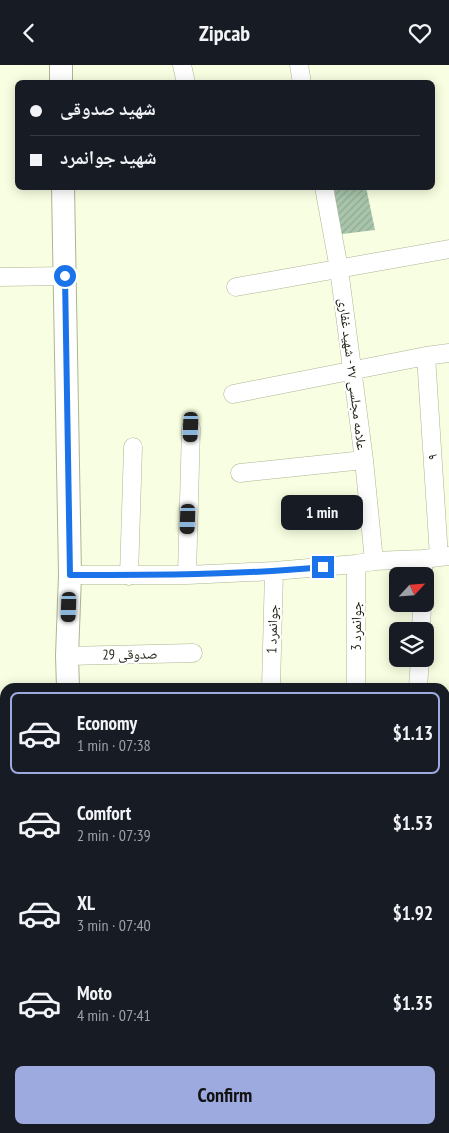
<!DOCTYPE html>
<html lang="en">
<head>
<meta charset="utf-8">
<style>
  body { margin:0; font-family:"PT Sans Narrow","Noto Naskh Arabic",sans-serif; background:#242831; color:#f1f3f6; height:100vh; display:flex; flex-direction:column; font-size:19px; white-space:nowrap }
  * { box-sizing:border-box; margin:0 }
  p { font-size:16px; color:#9ea1a6 }
  .icon { flex:none; width:28px; height:28px; fill:none; stroke:currentColor; stroke-width:2; stroke-linecap:round; stroke-linejoin:round }
  .map { position:relative; flex:1; overflow:hidden }
  .drawer { position:absolute; left:0px; top:618px; width:450px; height:451px; display:flex; flex-direction:column; background:#171b24; border-radius:15px 15px 0 0; box-shadow:0 2px 12px #0003 }
  .drawer>* { flex:none }
  .guide { position:absolute; left:15px; top:15px; width:420px; height:110px; border-radius:8px; box-shadow:0 2px 12px #0003; display:grid; align-content:center; height:110px; padding:0 15px; background:#171b24 }
  .needle { width:32px; rotate:64deg }
  .fabs { position:absolute; left:389px; top:502px; display:grid; gap:10px }
  .fabs a { display:grid; place-items:center; width:45px; height:45px; border-radius:8px; background:#171b24; box-shadow:0 2px 12px #0003; font-size:25px }
  .end { position:absolute; width:22px; height:22px; margin:-11px; border:6px solid #1a73e8; background:#fff; box-shadow:0 0 0 2px #fff }
  .from { border-radius:50% }
  .bubble { position:absolute; height:35px; border-radius:8px; background:#171b24; box-shadow:0 2px 12px #0003; font-size:16px; font-weight:700; line-height:35px; text-align:center }
  .car { position:absolute; width:15px; height:30px; margin:-15px -8px; border-radius:6px; box-shadow:0 0 4px 1px #0007; background:linear-gradient(#222 24%,#8ab4d8 0 40%,#222 0 76%,#8ab4d8 0 86%,#222 0) }
  .guide b { display:flex; align-items:center; gap:18px; height:48px; font-size:19px }
  .guide b+b { border-top:1px solid #363941 }
  .guide i { width:12px; height:12px; background:#f1f3f6 }
  ul { padding:9px 0 0; list-style:none }
  li { display:flex; align-items:center; gap:15px; height:82px; margin:0 10px 8px; padding:0 5px; border:2px solid transparent; border-radius:8px }
  li div { flex:1 }
  li b { display:block; font-size:19px }
  li em { font-style:normal; font-weight:700 }
  li.selected { border-color:#9daadf }
  li>.icon { width:45px; height:45px; stroke-width:1.5 }
  .cta { display:flex; gap:10px; margin-top:auto; padding:10px 15px }
  .cta a { flex:1; height:58px; border-radius:8px; background:#9daadf; color:#111; font-size:20px; font-weight:700; line-height:58px; text-align:center }
  header { display:flex; justify-content:space-between; align-items:center; height:65px; padding:0 15px; background:#171b24; font-size:22px; font-weight:700 }
  .map>svg:first-child { display:block }
  .building { fill:url(#building-hatch) }
  .lines { fill:none; stroke-linecap:round; stroke-linejoin:round }
  .minor-casing { stroke:#adb593; stroke-width:19 }
  .major-casing { stroke:#adb593; stroke-width:24 }
  .minor { stroke:#fff; stroke-width:18 }
  .major { stroke:#fff; stroke-width:22 }
  .route { stroke:#1a73e8; stroke-width:6 }
  .labels { text-anchor:middle; stroke-width:4.5; stroke-linejoin:round; paint-order:stroke }
  .street-label { font-size:14px; fill:#1e2113; stroke:#fff }
</style>
</head>
<body>
<header><svg class="icon" aria-label="back" viewBox="0 0 24 24"><path d="M15 5l-7 7 7 7"/></svg>Zipcab<svg class="icon" aria-label="heart" viewBox="0 0 24 24"><path d="M12 20l-8-8c-3-5 5-10 8-4 3-6 11-1 8 4z"/></svg></header>
<div class="map">
<svg width="449" height="1068" viewBox="0 0 449 1068">
  <defs>
    <pattern id="building-hatch" width="6" height="6" patternUnits="userSpaceOnUse" patternTransform="scale(1.25)"><rect width="6" height="6" fill="#a8c5ab"/><path d="M-1 1l2-2M0 6l6-6M5 7l2-2" fill="none" stroke="#90a992"/></pattern>
  </defs>
  <rect width="100%" height="100%" fill="#f7fee1"/>
  <!-- building -->
  <path class="building" d="M333 122H366L375 165 342 169Z"/>
  <g class="lines">
    <defs>
      <path id="minor" d="M182 0 186 18
        M299 0 302 18
        M324 122 339 204 364 395 374 496
        M0 212 65 211
        M236 222 449 184
        M426 291 439 492
        M233 329 426 291 449 288
        M240 408 364 395
        M356 499V622
        M70 510H187L274 506 356 499 374 496 423 494 449 491
        M187 510 191 363
        M129 511 133 382
        M423 511V494
        M421 566 422 539
        M67 591 193 588
        M271 622 274 506
        M418 622 420 594
        M1 675 5 674
        M0 842H5
        M0 983H5
        M406 1064V1068
        M155 1068V1064"/>
      <path id="major" d="M61 0V18
        M63 122 70 510 67 591 68 622
        M0 804 5 800"/>
    </defs>
    <!-- minor casing -->
    <use href="#minor" class="minor-casing"/>
    <!-- major casing -->
    <use href="#major" class="major-casing"/>
    <!-- minor -->
    <use href="#minor" class="minor"/>
    <!-- major -->
    <use href="#major" class="major"/>
  </g>
  <g class="lines">
    <!-- route -->
    <path class="route" d="M65 211 70 510C154 510 239 510 323 502"/>
  </g>
  <g class="labels">
    <!-- street labels -->
    <g class="street-label">
      <text transform="translate(353 309) rotate(83)" y="5">علامه مجلسی ۳۷ - شهید غفاری</text>
      <text transform="translate(432 392) rotate(-94)" y="5">۹</text>
      <text transform="translate(356 561) rotate(-90)" y="5">جوانمرد 3</text>
      <text transform="translate(272 564) rotate(-88)" y="5">جوانمرد 1</text>
      <text transform="translate(130 589) rotate(-1)" y="5">صدوقی 29</text>
    </g>
  </g>
</svg>
<div class="fabs">
<a><svg class="needle" viewBox="-14 -14 28 28"><path d="M0-13l5 13h-10z" fill="#e53935"/><path d="M0 13l5-13h-10z" fill="#9ea1a6"/></svg></a>
<a><svg class="icon" aria-label="layers" viewBox="0 0 24 24"><path d="M12 4l9 5-9 5-9-5zM3 14l9 5 9-5"/></svg></a>
</div>
<i class="end from" style="left:65px;top:211px"></i>
<i class="end" style="left:323px;top:502px"></i>
<div class="bubble" style="left:281px;top:430px;width:82px">1 min</div>
<i class="car" style="left:191px;top:362px;rotate:182deg"></i>
<i class="car" style="left:188px;top:454px;rotate:182deg"></i>
<i class="car" style="left:69px;top:542px;rotate:182deg"></i>
<div class="guide">
<b><i class="from"></i>شهید صدوقی</b>
<b><i></i>شهید جوانمرد</b>
</div>
<section class="drawer">
<ul>
<li class="selected"><svg class="icon" aria-label="car" viewBox="0 0 24 24"><path d="M5 17H2v-5l4-1 3-4h7l3 4 3 1v5h-3M9 17h6M6 11h13"/><circle cx="7" cy="17" r="2"/><circle cx="17" cy="17" r="2"/></svg><div><b>Economy</b><p>1 min · 07:38</p></div><em>$1.13</em></li>
<li><svg class="icon" aria-label="car" viewBox="0 0 24 24"><path d="M5 17H2v-5l4-1 3-4h7l3 4 3 1v5h-3M9 17h6M6 11h13"/><circle cx="7" cy="17" r="2"/><circle cx="17" cy="17" r="2"/></svg><div><b>Comfort</b><p>2 min · 07:39</p></div><em>$1.53</em></li>
<li><svg class="icon" aria-label="car" viewBox="0 0 24 24"><path d="M5 17H2v-5l4-1 3-4h7l3 4 3 1v5h-3M9 17h6M6 11h13"/><circle cx="7" cy="17" r="2"/><circle cx="17" cy="17" r="2"/></svg><div><b>XL</b><p>3 min · 07:40</p></div><em>$1.92</em></li>
<li><svg class="icon" aria-label="car" viewBox="0 0 24 24"><path d="M5 17H2v-5l4-1 3-4h7l3 4 3 1v5h-3M9 17h6M6 11h13"/><circle cx="7" cy="17" r="2"/><circle cx="17" cy="17" r="2"/></svg><div><b>Moto</b><p>4 min · 07:41</p></div><em>$1.35</em></li>
</ul>
<div class="cta"><a>Confirm</a></div>
</section>
</div>
</body>
</html>
